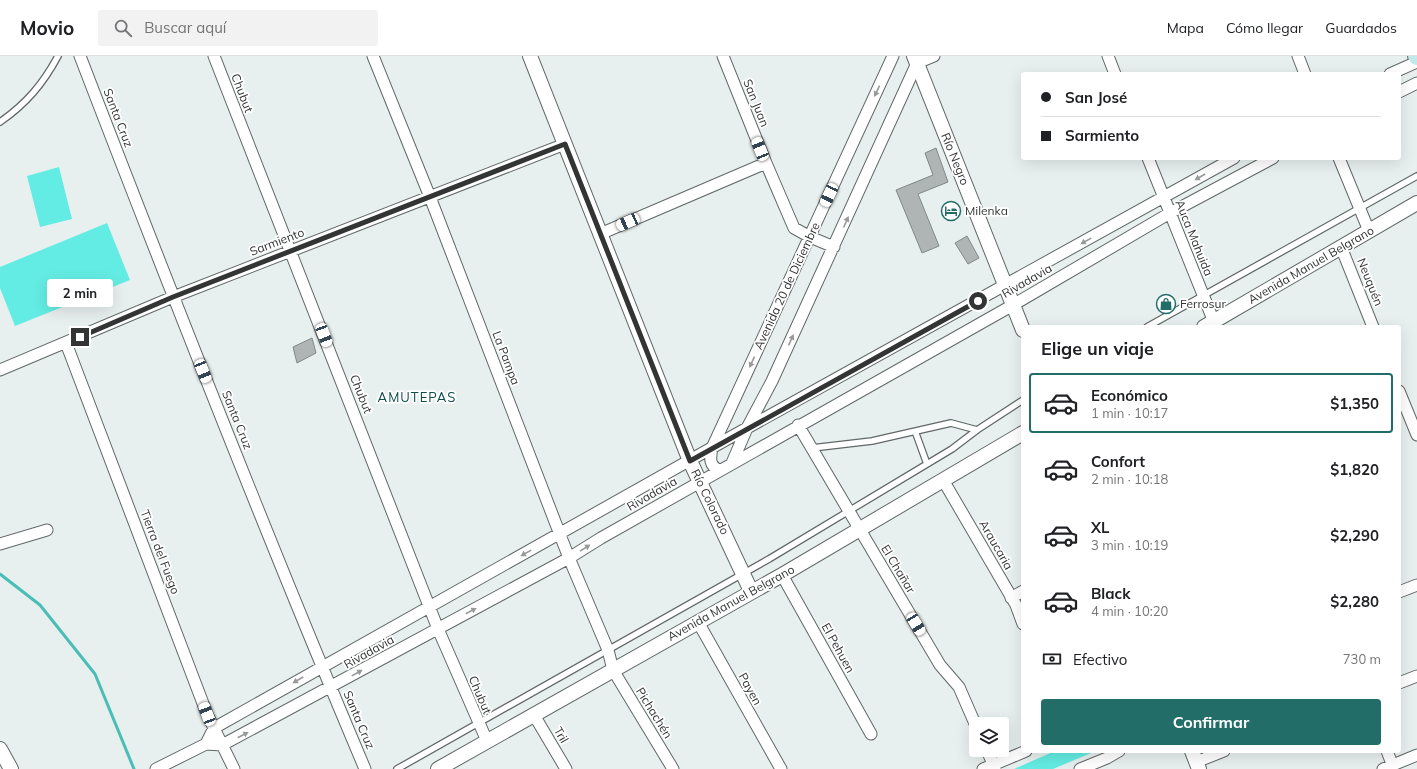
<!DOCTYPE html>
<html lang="es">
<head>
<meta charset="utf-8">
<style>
  body { margin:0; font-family:Mulish,sans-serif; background:#f2f2f2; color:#202124; height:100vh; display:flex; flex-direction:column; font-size:15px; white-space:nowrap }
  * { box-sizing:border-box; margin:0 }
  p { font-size:13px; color:#757577 }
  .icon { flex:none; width:22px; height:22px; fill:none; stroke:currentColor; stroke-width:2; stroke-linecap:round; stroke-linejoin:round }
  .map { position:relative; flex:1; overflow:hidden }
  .side { position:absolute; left:1021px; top:269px; width:380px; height:428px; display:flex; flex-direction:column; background:#fff; border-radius:4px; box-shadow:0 4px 16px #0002 }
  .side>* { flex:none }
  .top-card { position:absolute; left:1021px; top:16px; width:380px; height:88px; border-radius:4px; box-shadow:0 4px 16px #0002; display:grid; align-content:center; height:88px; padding:0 20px; background:#fff }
  .fabs { position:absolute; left:969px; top:661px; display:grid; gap:8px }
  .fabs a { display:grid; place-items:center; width:40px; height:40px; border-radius:4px; background:#fff; box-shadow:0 4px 16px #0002; font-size:20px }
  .end { position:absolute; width:18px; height:18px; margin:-9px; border:5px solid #323534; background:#fff; box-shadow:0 0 0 2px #fff }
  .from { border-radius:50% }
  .bubble { position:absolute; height:28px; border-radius:4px; background:#fff; box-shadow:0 4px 16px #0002; font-size:13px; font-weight:700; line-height:28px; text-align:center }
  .car { position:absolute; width:12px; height:24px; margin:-12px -6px; border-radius:5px; box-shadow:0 0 3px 1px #0007; background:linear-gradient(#fff 24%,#345 0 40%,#fff 0 76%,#345 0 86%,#fff 0) }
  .top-card b { display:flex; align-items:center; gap:14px; height:38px; font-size:15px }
  .top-card b+b { border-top:1px solid #e0e0e0 }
  .top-card i { width:10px; height:10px; background:#202124 }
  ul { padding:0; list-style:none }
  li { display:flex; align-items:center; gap:12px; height:60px; margin:0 8px 6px; padding:0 12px; border:2px solid transparent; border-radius:4px }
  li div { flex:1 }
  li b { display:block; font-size:15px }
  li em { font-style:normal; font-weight:700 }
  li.active { border-color:#226d68 }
  li>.icon { width:36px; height:36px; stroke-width:1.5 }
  h2 { padding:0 20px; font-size:18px; line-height:48px }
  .pay { display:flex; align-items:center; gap:10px; height:44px; padding:0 20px; font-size:15px }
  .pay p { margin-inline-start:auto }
  .cta { display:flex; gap:8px; margin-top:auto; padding:8px 20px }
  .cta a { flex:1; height:46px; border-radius:4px; background:#226d68; color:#fff; font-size:16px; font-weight:700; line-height:46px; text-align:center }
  header { display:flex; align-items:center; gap:24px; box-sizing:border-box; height:56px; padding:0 20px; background:#fff; border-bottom:1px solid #e0e0e0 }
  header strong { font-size:19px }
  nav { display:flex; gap:22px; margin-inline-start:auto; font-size:14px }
  .search { width:280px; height:36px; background:#f2f2f2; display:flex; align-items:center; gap:10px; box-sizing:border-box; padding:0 14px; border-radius:4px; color:#757577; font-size:15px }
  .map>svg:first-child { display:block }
  .green { fill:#63ece3 }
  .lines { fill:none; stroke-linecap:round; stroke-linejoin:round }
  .stream { stroke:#4abdb6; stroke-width:3 }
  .building { fill:#aeb5b4; stroke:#818887 }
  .service-casing { stroke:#616867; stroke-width:8 }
  .minor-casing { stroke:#616867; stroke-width:13 }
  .tertiary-casing { stroke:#616867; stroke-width:16 }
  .secondary-casing { stroke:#616867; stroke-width:18 }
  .service { stroke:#fff; stroke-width:5.5 }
  .minor { stroke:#fff; stroke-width:11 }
  .tertiary { stroke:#fff; stroke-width:14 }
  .secondary { stroke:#c3eae8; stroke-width:16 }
  .oneway { fill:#989a9a }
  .route { stroke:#323534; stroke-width:5 }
  .labels { text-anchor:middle; stroke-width:3.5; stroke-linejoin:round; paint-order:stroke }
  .street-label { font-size:12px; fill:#323534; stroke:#fff }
  .poi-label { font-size:12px; fill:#323534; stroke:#fff; text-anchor:start }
  .neighbourhood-label { font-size:13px; letter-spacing:1px; fill:#0f4d49; stroke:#fff }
</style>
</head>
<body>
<header>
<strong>Movio</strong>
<div class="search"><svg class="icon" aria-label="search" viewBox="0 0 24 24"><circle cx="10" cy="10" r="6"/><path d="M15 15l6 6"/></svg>Buscar aquí</div>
<nav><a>Mapa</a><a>Cómo llegar</a><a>Guardados</a></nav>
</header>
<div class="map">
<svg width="1417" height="713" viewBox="0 0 1417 713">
  <rect width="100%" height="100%" fill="#e8f0ef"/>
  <!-- green -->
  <path class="green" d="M59 111 72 163 40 171 27 120Z
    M107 167 130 224 15 270 0 232V211Z
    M1055 695H1096L1053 713H1014Z"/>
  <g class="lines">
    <!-- stream -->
    <path class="stream" d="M0 518 40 549 95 618 134 713"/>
  </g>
  <!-- building -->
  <path class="building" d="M936 92 948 126 918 138 939 190 922 197 896 134 933 119 925 97Z
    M967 180 979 202 968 208 955 187Z
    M312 282 316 297 297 307 293 291Z"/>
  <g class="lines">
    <defs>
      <path id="service" d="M0 66C26 48 43 28 58 0
        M1147 271 1417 120
        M915 375 927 408
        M812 392 872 385 951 367 977 374
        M397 713 769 503 952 393 977 374 1023 344"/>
      <path id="minor" d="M80 0C172 239 265 477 365 713
        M214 0 438 573 487 685
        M373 0 430 141 569 502 608 594 613 614 673 713
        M723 0 766 107 794 172 810 181 834 191
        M1108 0 1115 18
        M1298 0 1305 18
        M1390 18 1417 6
        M1399 36 1417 27
        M1148 102 1216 271
        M1339 102 1369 175
        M600 178 766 107
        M1341 191 1373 271
        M66 287 207 658 234 713
        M0 314 173 241 565 88
        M1399 335 1417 379
        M798 369 940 609 959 631 976 670
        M732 407 747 372 772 325 917 7 934 0
        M719 414C709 410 710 402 712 392L893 0
        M943 424 1016 549 1023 568
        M0 488 47 474
        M782 519 871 678
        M1399 536 1417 529
        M1011 542 1023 535
        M698 566 781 713
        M1399 627 1417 620
        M534 659 566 713
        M206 688 214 672 747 372 1234 102
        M987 694 995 713
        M1387 695 1394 713
        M1196 706 1224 695
        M156 713 206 688 222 689 569 502 601 482 1013 249 1170 157 1273 102
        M983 713 1026 695
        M1080 713 1107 702 1119 695
        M1383 713 1417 699"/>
      <path id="tertiary" d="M530 0 690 405 751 535
        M914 0 1023 274
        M1204 271 1417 147
        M0 693 11 713
        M1192 695 1199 713
        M438 713 782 519 1023 377"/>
      <path id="secondary" d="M1416 0 1417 1"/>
    </defs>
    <!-- service casing -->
    <use href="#service" class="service-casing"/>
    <!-- minor casing -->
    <use href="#minor" class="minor-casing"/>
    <!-- tertiary casing -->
    <use href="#tertiary" class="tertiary-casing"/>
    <!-- secondary casing -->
    <use href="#secondary" class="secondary-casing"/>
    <!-- service -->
    <use href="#service" class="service"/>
    <!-- minor -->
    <use href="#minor" class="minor"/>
    <!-- tertiary -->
    <use href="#tertiary" class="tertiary"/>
    <!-- secondary -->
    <use href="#secondary" class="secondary"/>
  </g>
  <!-- one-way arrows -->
  <defs><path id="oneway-solid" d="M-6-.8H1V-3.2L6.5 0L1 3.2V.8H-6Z"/></defs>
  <g class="oneway">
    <use href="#oneway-solid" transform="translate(877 35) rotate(115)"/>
    <use href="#oneway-solid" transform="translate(1200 121) rotate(150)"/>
    <use href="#oneway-solid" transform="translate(846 166) rotate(-66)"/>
    <use href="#oneway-solid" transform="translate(1086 185) rotate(151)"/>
    <use href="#oneway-solid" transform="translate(791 284) rotate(-65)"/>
    <use href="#oneway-solid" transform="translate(752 306) rotate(115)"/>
    <use href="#oneway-solid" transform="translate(585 492) rotate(-32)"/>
    <use href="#oneway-solid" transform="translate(526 497) rotate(151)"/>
    <use href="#oneway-solid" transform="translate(471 555) rotate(-28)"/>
    <use href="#oneway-solid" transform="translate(357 617) rotate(-29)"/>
    <use href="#oneway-solid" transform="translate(298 624) rotate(150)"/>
    <use href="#oneway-solid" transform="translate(243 679) rotate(-28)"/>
  </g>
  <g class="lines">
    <!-- route -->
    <path class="route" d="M80 281 173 241 565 88 690 405 978 245"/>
  </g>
  <!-- icons -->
  <defs>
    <symbol id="hotel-ring" viewBox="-11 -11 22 22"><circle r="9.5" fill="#fff" stroke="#226d68" stroke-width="1.5"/><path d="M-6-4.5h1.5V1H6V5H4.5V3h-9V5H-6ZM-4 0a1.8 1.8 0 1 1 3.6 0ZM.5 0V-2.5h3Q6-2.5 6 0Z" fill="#226d68"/></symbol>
    <symbol id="shop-ring" viewBox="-11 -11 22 22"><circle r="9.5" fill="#fff" stroke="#226d68" stroke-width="1.5"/><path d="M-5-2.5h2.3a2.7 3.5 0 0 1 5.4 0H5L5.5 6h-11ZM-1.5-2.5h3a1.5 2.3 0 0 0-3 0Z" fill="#226d68"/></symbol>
  </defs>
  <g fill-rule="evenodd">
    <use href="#hotel-ring" x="940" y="144" width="22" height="22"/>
    <use href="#shop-ring" x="1155" y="237" width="22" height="22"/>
  </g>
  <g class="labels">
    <!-- street labels -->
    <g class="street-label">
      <text transform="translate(242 37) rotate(69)" y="4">Chubut</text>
      <text transform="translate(756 47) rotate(68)" y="4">San Juan</text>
      <text transform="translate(118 62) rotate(69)" y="4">Santa Cruz</text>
      <text transform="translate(955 103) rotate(68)" y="4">Río Negro</text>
      <text transform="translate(1194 182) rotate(68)" y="4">Auca Mahuida</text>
      <text transform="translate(277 186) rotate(-21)" y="4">Sarmiento</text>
      <text transform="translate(1311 209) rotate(-30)" y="4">Avenida Manuel Belgrano</text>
      <text transform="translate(1027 225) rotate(-30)" y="4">Rivadavia</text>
      <text transform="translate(1370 226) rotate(68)" y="4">Neuquén</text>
      <text transform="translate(787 230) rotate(-65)" y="4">Avenida 20 de Diciembre</text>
      <text transform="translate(506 302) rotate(69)" y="4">La Pampa</text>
      <text transform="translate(361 338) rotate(68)" y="4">Chubut</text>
      <text transform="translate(237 364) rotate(68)" y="4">Santa Cruz</text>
      <text transform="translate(652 438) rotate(-30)" y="4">Rivadavia</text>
      <text transform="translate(710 446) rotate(64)" y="4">Río Colorado</text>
      <text transform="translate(996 489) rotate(60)" y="4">Araucaria</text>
      <text transform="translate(160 496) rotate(69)" y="4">Tierra del Fuego</text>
      <text transform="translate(898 513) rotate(59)" y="4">El Chañar</text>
      <text transform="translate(731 547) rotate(-29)" y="4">Avenida Manuel Belgrano</text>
      <text transform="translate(838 592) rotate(61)" y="4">El Pehuen</text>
      <text transform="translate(369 596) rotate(-29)" y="4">Rivadavia</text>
      <text transform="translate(750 633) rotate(61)" y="4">Payen</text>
      <text transform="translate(480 639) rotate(67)" y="4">Chubut</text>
      <text transform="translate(654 657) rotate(58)" y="4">Pichachén</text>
      <text transform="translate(359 664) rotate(67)" y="4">Santa Cruz</text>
      <text transform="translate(561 679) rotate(60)" y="4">Tril</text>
    </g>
    <!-- poi labels -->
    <g class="poi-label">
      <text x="965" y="159">Milenka</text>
      <text x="1180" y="252">Ferrosur</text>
    </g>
    <!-- neighbourhood labels -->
    <g class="neighbourhood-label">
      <text x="417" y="346">AMUTEPAS</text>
    </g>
  </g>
</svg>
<div class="fabs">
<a><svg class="icon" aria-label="layers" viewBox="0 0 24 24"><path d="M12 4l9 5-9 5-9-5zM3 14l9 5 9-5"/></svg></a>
</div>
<i class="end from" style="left:978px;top:245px"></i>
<i class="end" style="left:80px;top:281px"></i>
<div class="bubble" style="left:47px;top:223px;width:66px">2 min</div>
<i class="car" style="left:760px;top:93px;rotate:338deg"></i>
<i class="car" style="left:829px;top:139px;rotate:205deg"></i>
<i class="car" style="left:628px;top:166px;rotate:246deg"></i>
<i class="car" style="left:324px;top:279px;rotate:159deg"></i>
<i class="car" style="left:203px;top:315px;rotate:158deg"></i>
<i class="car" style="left:916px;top:568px;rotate:149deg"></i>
<i class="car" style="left:207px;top:658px;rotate:339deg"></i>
<div class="top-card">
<b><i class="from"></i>San José</b>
<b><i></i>Sarmiento</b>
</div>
<section class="side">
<h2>Elige un viaje</h2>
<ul>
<li class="active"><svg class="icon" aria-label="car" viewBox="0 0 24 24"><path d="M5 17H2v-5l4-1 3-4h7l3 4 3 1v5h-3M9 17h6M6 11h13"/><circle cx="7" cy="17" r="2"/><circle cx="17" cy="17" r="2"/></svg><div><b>Económico</b><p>1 min · 10:17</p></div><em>$1,350</em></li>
<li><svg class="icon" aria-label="car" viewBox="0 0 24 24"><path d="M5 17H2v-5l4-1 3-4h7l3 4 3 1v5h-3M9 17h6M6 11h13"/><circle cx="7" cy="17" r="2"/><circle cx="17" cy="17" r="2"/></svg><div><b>Confort</b><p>2 min · 10:18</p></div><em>$1,820</em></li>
<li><svg class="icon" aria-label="car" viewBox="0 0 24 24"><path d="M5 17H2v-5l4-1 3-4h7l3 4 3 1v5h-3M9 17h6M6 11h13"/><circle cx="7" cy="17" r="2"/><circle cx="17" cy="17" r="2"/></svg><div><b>XL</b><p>3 min · 10:19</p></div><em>$2,290</em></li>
<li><svg class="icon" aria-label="car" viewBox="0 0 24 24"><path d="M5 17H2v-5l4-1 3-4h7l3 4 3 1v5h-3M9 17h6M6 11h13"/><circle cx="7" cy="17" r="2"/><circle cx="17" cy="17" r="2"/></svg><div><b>Black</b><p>4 min · 10:20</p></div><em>$2,280</em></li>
</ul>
<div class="pay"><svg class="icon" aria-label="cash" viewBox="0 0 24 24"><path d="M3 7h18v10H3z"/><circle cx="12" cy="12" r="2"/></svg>Efectivo<p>730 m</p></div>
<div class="cta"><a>Confirmar</a></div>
</section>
</div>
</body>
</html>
